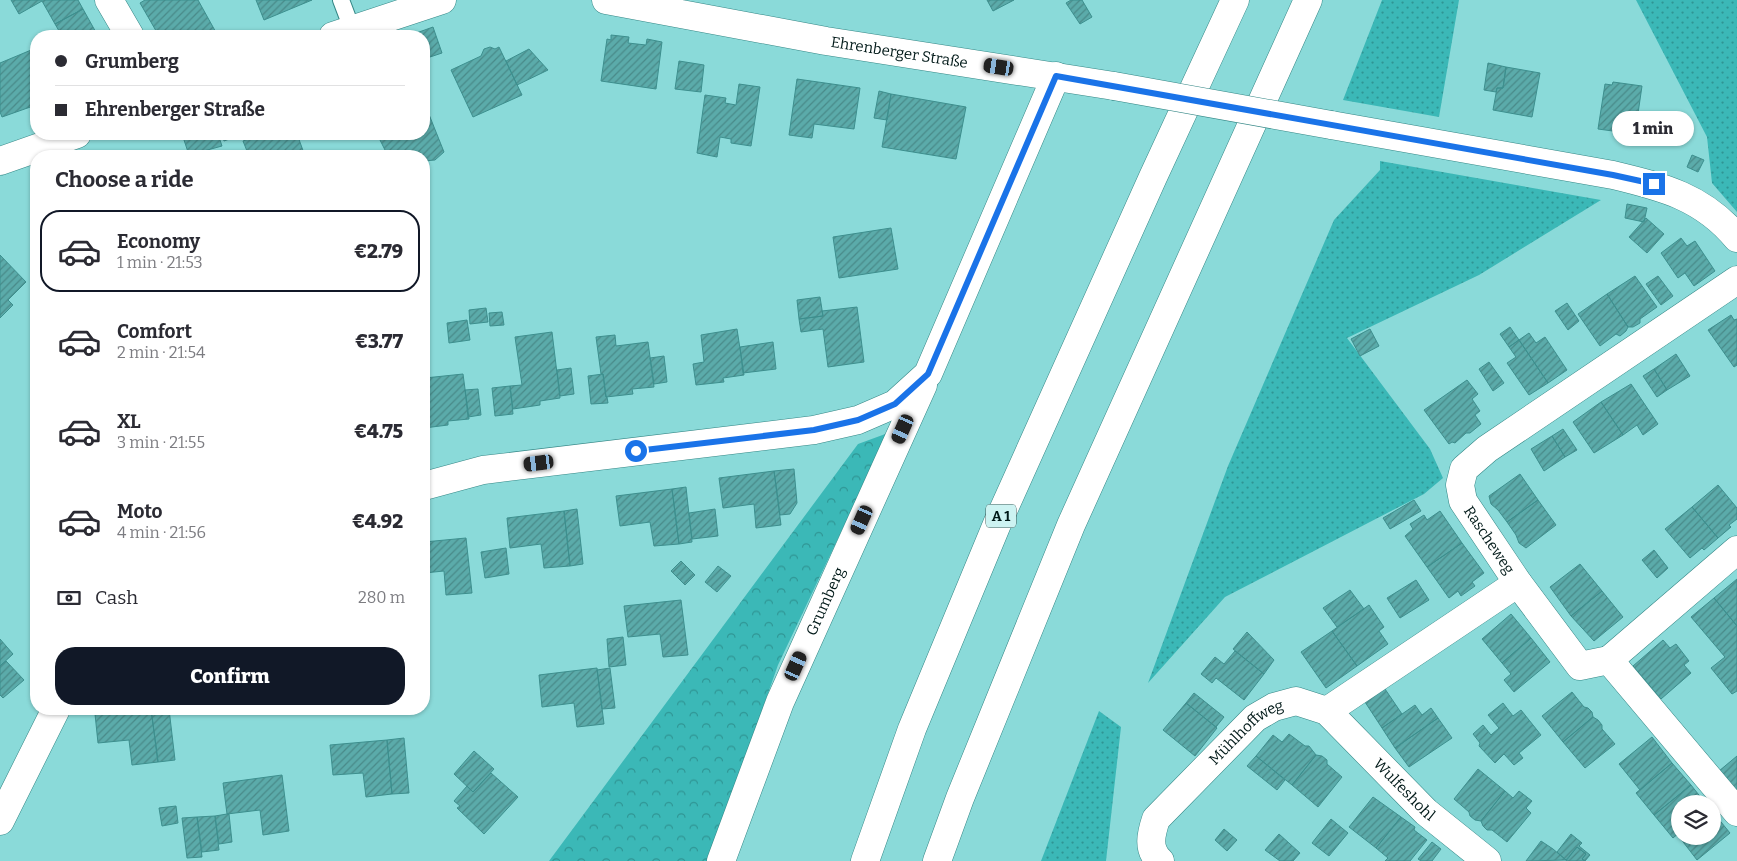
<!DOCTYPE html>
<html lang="en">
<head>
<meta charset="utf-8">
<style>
  body { margin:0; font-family:Bitter,serif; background:#f2f2f3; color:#2b2b33; height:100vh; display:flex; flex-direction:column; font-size:19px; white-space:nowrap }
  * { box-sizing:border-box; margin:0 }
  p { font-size:16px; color:#7c7c81 }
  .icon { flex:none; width:28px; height:28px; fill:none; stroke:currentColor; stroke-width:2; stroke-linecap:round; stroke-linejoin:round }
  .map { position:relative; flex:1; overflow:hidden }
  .side { position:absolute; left:30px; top:150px; width:400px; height:565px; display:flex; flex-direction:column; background:#fff; border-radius:20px; box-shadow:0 1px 4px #0004 }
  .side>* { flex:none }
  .top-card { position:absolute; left:30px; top:30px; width:400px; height:110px; border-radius:20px; box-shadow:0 1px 4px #0004; display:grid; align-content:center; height:110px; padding:0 25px; background:#fff }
  .controls { position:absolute; left:1671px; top:795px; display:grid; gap:10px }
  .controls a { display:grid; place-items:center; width:50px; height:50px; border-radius:50%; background:#fff; box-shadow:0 1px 4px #0004; font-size:25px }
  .end { position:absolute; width:22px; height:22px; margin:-11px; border:6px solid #1a73e8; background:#fff; box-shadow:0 0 0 2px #fff }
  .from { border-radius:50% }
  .bubble { position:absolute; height:35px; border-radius:18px; background:#fff; box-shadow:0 1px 4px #0004; font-size:16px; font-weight:800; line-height:35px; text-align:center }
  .car { position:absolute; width:15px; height:30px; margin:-15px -8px; border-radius:6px; box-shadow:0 0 4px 1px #0007; background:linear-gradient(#222 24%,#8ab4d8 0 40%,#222 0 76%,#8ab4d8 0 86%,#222 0) }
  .top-card b { display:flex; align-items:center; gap:18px; height:48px; font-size:19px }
  .top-card b+b { border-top:1px solid #e1e1e2 }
  .top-card i { width:12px; height:12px; background:#2b2b33 }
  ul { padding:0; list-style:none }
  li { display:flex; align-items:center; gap:15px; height:82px; margin:0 10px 8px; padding:0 15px; border:2px solid transparent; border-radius:20px }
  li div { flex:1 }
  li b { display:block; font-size:19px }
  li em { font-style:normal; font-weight:800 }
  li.active { border-color:#111827 }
  li>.icon { width:45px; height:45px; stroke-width:1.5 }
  h2 { padding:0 25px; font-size:22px; line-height:60px }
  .pay { display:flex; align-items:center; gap:12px; height:55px; padding:0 25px; font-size:19px }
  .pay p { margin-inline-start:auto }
  .primary-button { display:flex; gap:10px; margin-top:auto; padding:10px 25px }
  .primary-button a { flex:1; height:58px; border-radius:20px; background:#111827; color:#fff; font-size:20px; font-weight:800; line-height:58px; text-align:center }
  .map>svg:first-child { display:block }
  .grass { fill:url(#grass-dots) }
  .forest { fill:url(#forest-crowns) }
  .building { fill:url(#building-hatch); stroke:#3d8f8e }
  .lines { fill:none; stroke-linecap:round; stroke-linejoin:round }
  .service-casing { stroke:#348786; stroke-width:18 }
  .minor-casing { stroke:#348786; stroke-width:29 }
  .motorway-casing { stroke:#348786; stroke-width:29 }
  .service { stroke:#fff; stroke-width:16 }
  .minor { stroke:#fff; stroke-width:28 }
  .motorway { stroke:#fff; stroke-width:28 }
  .minor-bridge-casing { stroke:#348786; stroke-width:29; stroke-linecap:butt }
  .minor-bridge { stroke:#fff; stroke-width:28 }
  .route { stroke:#1a73e8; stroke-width:6 }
  .labels { text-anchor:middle; stroke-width:4; stroke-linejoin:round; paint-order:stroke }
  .shield { fill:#cdf3f2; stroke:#3e5a59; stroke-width:1 }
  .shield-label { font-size:14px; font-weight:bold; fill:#011918 }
  .street-label { font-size:15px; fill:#011918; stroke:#cdf3f2 }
</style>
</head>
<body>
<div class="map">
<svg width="1737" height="861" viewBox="0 0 1737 861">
  <defs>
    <pattern id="grass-dots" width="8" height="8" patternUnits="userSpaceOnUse" patternTransform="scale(1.25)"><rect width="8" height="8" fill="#3bb8b7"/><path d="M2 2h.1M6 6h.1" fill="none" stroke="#2f9594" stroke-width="1.8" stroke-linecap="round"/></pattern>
    <pattern id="forest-crowns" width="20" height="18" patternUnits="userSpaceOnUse" patternTransform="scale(1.25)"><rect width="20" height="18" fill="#3bb8b7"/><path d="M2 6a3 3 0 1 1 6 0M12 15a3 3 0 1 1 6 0" fill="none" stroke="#2f9594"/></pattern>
    <pattern id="building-hatch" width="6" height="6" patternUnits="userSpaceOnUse" patternTransform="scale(1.25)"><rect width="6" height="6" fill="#5babaa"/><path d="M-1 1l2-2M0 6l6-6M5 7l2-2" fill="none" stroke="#498a89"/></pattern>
  </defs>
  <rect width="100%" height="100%" fill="#8adad9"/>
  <!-- grass -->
  <path class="grass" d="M1382 0H1459L1439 117 1343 100Z
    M1636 0H1737V212L1712 183 1707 137Z
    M1380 161 1601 200 1479 275 1347 338 1430 449 1443 478 1424 494 1225 597 1148 683 1228 466 1334 220 1380 170Z
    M1099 711 1121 727 1106 861H1041Z"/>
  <!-- forest -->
  <path class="forest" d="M888 433 778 665 709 861H549L858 444Z"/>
  <!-- building -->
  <path class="building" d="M11 0H78L83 9 55 24 42 1 19 14Z
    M145 0H198L218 36H159L140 3Z
    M256 0H312L264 20Z
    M987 0H1014L993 11Z
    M1071 0H1082L1092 17 1080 24 1066 3Z
    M83 9 98 36H62L55 24Z
    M433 27 442 53 424 59V36H408Z
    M611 35 629 37 628 43 646 45 647 39 662 42 656 89 601 81 607 39 611 40Z
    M490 47 495 49 499 47 522 95 473 117 451 70 481 56 484 49Z
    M36 48V105L2 117 0 112V63Z
    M529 49 548 70 517 85 506 61Z
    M679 61 704 65 701 92 675 89Z
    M1488 63 1506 67 1503 88H1497L1496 92 1484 90Z
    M1506 67 1540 73 1532 117 1493 110 1497 88H1503Z
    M797 79 860 88 854 129 814 124 812 138 789 135Z
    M1613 82 1642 86 1635 134 1598 129 1605 84 1612 85Z
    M739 84 760 87 751 146 731 143V139L720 137 717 157 697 153 705 95 726 98 725 103 736 105Z
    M879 91 891 94 887 120 874 118Z
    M891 94 966 107 956 159 882 147Z
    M424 102 444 152 435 160 424 161V156H422L420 152 412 156H388L377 134H424Z
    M1661 115 1673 116 1670 140 1658 138Z
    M182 134H218L222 146 189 155Z
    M222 134H243L224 141Z
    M262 134H297L305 156H249L243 141Z
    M205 151 210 154 211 156H193Z
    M1692 155 1704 160 1698 172 1687 167Z
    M1627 204 1647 208 1644 222 1625 218Z
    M1646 218 1664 234 1647 253 1629 237Z
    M891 228 898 269 839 278 833 237Z
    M1681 238 1687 246 1695 241 1715 271 1694 286 1685 273 1678 278 1661 253Z
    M0 255 26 282 8 300 13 305 0 318Z
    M1635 276 1657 307 1640 319V323L1633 327H1628L1607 294Z
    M1658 276 1673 296 1661 305 1646 284Z
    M1607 294 1628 327 1626 331 1620 336 1616 334 1600 346 1578 314Z
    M820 297 823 316 799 319 797 300Z
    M1567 303 1579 321 1568 330 1555 311Z
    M857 307 864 362 828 367 823 329 801 332 799 319 823 316 822 311Z
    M486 308 488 322 470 324 469 310Z
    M502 312 504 325 490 326 489 313Z
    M1731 315 1734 320 1737 319V365L1734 367 1708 330Z
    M467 320 470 340 449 343 447 323Z
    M1510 327 1519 340 1509 347 1500 334Z
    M737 329 744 375 723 378 724 382 696 385 693 364 704 362 701 335Z
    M1370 329 1379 346 1360 356 1351 339Z
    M552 332 560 398 540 401V405L513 409 510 386 522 385 515 337Z
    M1529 333 1536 343 1545 337 1567 370 1548 383 1519 340Z
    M615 335 616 346 648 342 654 387 632 389 633 394 606 397 603 374H601L596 337Z
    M1519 340 1548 383 1529 395 1507 363 1516 357 1509 347Z
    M773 342 776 369 743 373 740 347Z
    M1676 354 1690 376 1667 390 1654 369Z
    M664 356 667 382 654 384 650 358Z
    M1489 362 1504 383 1493 391 1479 369Z
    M571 368 574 394 560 396 557 370Z
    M1654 369 1667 390 1657 397 1643 376Z
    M463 374 469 419 448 421V425L424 428V406L428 405 425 378Z
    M603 374 606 397H607L608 403 591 404 588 376Z
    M1467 380 1478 394 1472 399 1480 411 1475 415 1481 424 1470 433H1466L1455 443 1452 442 1449 444 1424 410Z
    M1631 384 1658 424 1643 435 1637 425 1623 435 1601 402Z
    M510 386 513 414 495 416 492 388Z
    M478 389 481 415 468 417 465 390Z
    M1601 402 1623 435 1594 453 1573 422Z
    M1563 429 1577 450 1565 457 1552 436Z
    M1552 436 1565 457 1544 471 1531 449Z
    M794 469 797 503 790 514 780 515 774 471Z
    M774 471 781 525 756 528 754 504 723 508 719 478Z
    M1520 474 1538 500 1507 522 1498 510 1491 504 1489 496Z
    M1718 485 1737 508V519L1729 525 1731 527 1718 538 1692 507Z
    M686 487 692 542 679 544 672 489Z
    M672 489 679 544 654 546 650 522 620 526 616 496Z
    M1414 500 1421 511 1390 529 1383 518Z
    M1538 500 1556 525 1526 548 1519 543 1516 535 1507 522Z
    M1692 507 1718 538 1704 550 1702 548 1690 558 1665 529Z
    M577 509 583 564 570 566 564 511Z
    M715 509 718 536 692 539 689 513Z
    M564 511 570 566 544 568 541 544 510 548 507 518Z
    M1440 511 1462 543 1427 567 1405 536 1413 529 1410 524 1424 515 1427 520Z
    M466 538 472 593 446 595 444 571 424 573V542Z
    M1462 543 1484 573 1472 582 1475 586 1461 596 1458 591 1449 598 1427 567Z
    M506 548 509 574 485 578 481 552Z
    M1654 550 1668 568 1657 578 1642 560Z
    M681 561 695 575 685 585 671 571Z
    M1580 564 1602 591 1571 616 1550 587Z
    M718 566 731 576 717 592 705 582Z
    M1737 579V626L1714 598Z
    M1416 580 1429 600 1400 618 1387 598Z
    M1350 590 1364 609 1337 627 1323 608Z
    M1602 591 1623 617 1594 641 1571 616Z
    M1714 598 1737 626V691L1732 694 1711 668 1725 657 1691 617Z
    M681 600 688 655 663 657 660 634 628 637 624 606Z
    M1369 605 1384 627 1379 631 1388 644 1357 666 1332 631Z
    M1511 614 1531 638 1502 663 1482 639Z
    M1332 631 1357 666 1326 688 1301 652Z
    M1247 632 1274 660 1264 674 1233 649Z
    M623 637 626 665 609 667 607 639Z
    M1531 638 1550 662 1514 692 1504 680 1511 674 1502 663Z
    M0 639 13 654 0 666Z
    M1663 640 1670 648 1676 644 1689 661 1684 665 1691 673 1661 699 1633 666Z
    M1235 651 1264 674 1244 700 1216 678 1212 683 1201 674 1215 657 1224 664Z
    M6 661 24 680 3 698 0 695V666Z
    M597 668 604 724 577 727 574 703 542 707 539 675Z
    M610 668 615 708 602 709 597 670Z
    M1385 689 1402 714 1382 728 1365 702Z
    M1572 692 1584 707 1588 708 1592 712 1593 717 1563 742 1542 716Z
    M1194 693 1224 717 1216 727 1186 703Z
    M1186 703 1217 728 1195 756 1163 730Z
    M1503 703 1513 716 1521 710 1541 735 1519 753 1523 758 1514 765 1504 754 1495 763 1479 746 1480 743 1473 734 1483 725 1491 735 1499 728 1488 715Z
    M1415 705 1422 715 1431 708 1438 718 1395 748 1382 728Z
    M143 709H151L158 762 132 765 129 740 98 743 95 714Z
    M151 709H169L175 760 158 762Z
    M1593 717 1598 720 1602 725V729L1615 744 1585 768 1563 742Z
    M1438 718 1452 738 1409 767 1395 748Z
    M1289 734 1305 746H1309L1316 755 1292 785 1256 756 1273 735 1282 742Z
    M1652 737 1672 763 1640 790 1619 764Z
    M404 738 409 793 392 794 387 740Z
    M387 740 392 794 366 797 363 773 333 775 330 745Z
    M474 751 494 769 473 792 454 774Z
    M1316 755 1322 756 1327 760V764L1342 777 1318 807 1292 785Z
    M1256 756 1285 780 1277 790 1247 766Z
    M1737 756V792L1719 771Z
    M1672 763 1691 785 1654 815 1636 793Z
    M1478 769 1505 791 1481 821 1475 820 1470 816 1469 812 1454 799Z
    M491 773 518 797 484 834 457 808 460 806 454 801 467 786 473 792Z
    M282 775 289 831 263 835 260 810 227 814 223 783Z
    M1691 785 1706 804H1680V832L1673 838 1654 815Z
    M1505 791 1513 798 1519 791 1532 801 1526 808 1531 813 1507 842 1492 830H1487L1483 826 1481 821Z
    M1373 797 1401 817 1376 848 1349 827Z
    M176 806 178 823 162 826 159 808Z
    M1712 811 1730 833 1697 860 1677 834 1680 832V836H1712Z
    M227 814H229L232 842 219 844 215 816Z
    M215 816 219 850 202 852 197 817Z
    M197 817 202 857 187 858 182 818Z
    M1401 817 1415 827 1414 830 1427 840 1410 861H1385L1388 858 1376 848Z
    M1331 819 1348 833 1329 856 1312 843Z
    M1224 829 1237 840 1227 851 1215 840Z
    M1279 834 1300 853 1293 861H1280L1265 850Z
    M1571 834 1582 843 1579 846 1590 855 1585 861 1582 859 1586 854 1577 847 1566 860 1557 852Z
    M1541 841 1553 849 1566 860 1526 861Z
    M1432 842 1441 849 1432 861H1421L1418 859Z
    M1577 847 1586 854 1582 859 1585 861H1566Z"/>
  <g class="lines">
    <defs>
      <path id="service" d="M341 0 352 29"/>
      <g id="minor">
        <path d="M109 0 130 36"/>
        <path id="s1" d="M606 0 826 41 1114 86"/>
        <path d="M333 36 442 0"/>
        <path d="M1331 125 1613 175C1663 187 1703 197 1737 238"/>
        <path d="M0 161 77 134"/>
        <path id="s2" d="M1737 280 1487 449 1464 469 1460 485 1463 501 1518 583 1580 666 1609 660 1737 812"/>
        <path d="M424 486 483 470 814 430 858 420 895 404 928 374 1056 76"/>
        <path d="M1609 660 1737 550"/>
        <path d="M1327 711 1518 583"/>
        <path d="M0 821 56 709"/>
        <path id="s3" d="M721 861 780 702 923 385"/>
        <path id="s4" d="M1160 861C1147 849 1151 834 1156 819L1255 718 1274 707 1296 701 1327 711 1426 812 1487 861"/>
      </g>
      <path id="motorway" d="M865 861 912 729 997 524 1153 177 1235 0
        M937 861 960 798 1071 525 1308 0"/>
    </defs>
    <!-- service casing -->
    <use href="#service" class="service-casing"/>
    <!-- minor casing -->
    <use href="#minor" class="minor-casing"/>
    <!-- motorway casing -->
    <use href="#motorway" class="motorway-casing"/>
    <!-- service -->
    <use href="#service" class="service"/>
    <!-- minor -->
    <use href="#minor" class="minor"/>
    <!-- motorway -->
    <use href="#motorway" class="motorway"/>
    <defs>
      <path id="minor-bridge" d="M1114 86 1331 125"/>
    </defs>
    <!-- minor-bridge casing -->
    <use href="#minor-bridge" class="minor-bridge-casing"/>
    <!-- minor-bridge -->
    <use href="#minor-bridge" class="minor-bridge"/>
  </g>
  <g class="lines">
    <!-- route -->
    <path class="route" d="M636 451 814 430 858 420 895 404 928 374 1056 76 1613 175 1654 184"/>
  </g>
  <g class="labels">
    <!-- shield labels -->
    <rect class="shield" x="986" y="504.5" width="30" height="23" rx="4"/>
    <g class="shield-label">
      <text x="1001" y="521">A 1</text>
    </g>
    <!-- street labels -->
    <g class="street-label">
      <text dy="5" stroke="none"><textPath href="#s1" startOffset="298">Ehrenberger Straße</textPath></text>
      <text dy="5" stroke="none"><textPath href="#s2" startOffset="412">Rascheweg</textPath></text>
      <text dy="5" stroke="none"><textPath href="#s3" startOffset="280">Grumberg</textPath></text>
      <text dy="5" stroke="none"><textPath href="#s4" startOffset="171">Mühlhoffweg</textPath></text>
      <text dy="5" stroke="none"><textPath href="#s4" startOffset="374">Wulfeshohl</textPath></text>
    </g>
  </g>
</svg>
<div class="controls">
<a><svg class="icon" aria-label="layers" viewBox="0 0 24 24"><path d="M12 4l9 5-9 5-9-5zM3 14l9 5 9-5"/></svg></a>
</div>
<i class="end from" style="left:636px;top:451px"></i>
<i class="end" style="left:1654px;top:184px"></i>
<div class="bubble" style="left:1612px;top:111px;width:82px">1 min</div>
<i class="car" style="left:999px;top:67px;rotate:279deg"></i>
<i class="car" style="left:903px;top:429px;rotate:204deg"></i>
<i class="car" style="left:539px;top:463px;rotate:263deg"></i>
<i class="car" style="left:862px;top:520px;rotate:204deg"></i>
<i class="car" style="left:796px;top:666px;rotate:24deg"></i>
<div class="top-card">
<b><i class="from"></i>Grumberg</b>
<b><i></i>Ehrenberger Straße</b>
</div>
<section class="side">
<h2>Choose a ride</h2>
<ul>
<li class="active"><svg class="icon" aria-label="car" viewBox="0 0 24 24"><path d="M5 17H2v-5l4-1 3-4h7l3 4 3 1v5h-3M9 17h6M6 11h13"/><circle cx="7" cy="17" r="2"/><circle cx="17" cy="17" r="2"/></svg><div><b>Economy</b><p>1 min · 21:53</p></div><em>€2.79</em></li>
<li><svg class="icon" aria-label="car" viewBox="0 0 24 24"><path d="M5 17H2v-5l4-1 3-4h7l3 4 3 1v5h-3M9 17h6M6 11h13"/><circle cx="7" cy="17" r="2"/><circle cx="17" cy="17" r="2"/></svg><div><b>Comfort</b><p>2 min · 21:54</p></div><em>€3.77</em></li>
<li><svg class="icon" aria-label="car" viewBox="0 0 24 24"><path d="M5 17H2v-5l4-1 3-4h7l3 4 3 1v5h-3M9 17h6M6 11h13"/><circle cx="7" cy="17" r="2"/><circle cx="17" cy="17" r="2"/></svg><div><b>XL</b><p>3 min · 21:55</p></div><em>€4.75</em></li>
<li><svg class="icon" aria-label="car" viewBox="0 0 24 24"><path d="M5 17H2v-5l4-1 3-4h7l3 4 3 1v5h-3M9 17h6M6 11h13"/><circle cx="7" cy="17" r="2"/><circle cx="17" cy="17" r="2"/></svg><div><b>Moto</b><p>4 min · 21:56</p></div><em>€4.92</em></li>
</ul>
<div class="pay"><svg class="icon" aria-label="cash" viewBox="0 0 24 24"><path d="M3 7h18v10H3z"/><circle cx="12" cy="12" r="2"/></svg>Cash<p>280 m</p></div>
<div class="primary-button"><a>Confirm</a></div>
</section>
</div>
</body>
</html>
